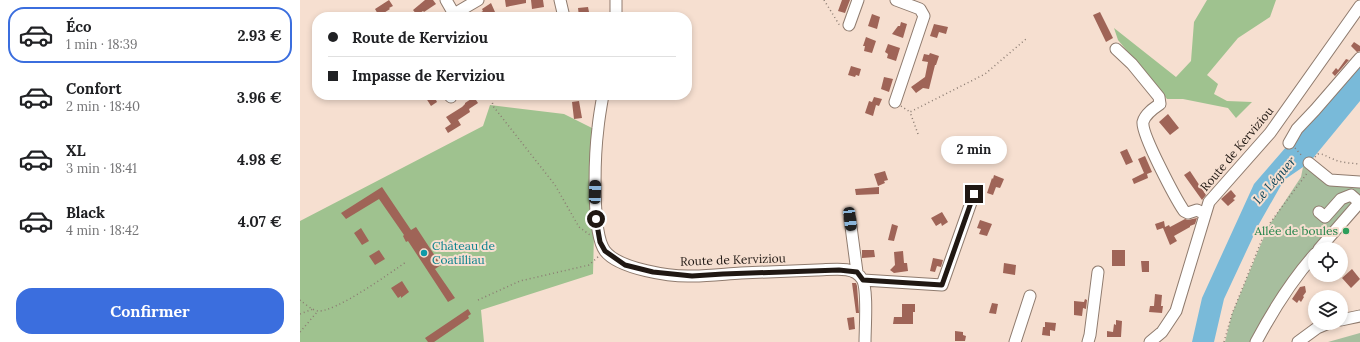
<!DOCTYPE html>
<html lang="fr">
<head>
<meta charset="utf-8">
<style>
  body { margin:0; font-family:Lora,serif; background:#f2f2f2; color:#202124; height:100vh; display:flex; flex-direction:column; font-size:15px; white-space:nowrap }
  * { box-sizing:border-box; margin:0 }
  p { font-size:13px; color:#757577 }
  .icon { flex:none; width:22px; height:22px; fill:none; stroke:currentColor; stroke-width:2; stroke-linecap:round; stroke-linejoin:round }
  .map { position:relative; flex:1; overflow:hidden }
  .drawer { display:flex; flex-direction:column; background:#fff; width:300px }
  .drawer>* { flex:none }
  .banner { position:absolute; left:12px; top:12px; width:380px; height:88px; border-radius:16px; box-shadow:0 2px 6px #0003; display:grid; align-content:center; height:88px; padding:0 16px; background:#fff }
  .buttons { position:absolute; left:1008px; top:242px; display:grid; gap:8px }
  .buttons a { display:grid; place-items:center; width:40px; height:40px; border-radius:50%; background:#fff; box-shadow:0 2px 6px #0003; font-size:20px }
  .end { position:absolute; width:18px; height:18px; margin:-9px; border:5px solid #201813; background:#fff; box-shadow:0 0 0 2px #fff }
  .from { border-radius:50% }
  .bubble { position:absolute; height:28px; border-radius:14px; background:#fff; box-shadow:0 2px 6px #0003; font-size:13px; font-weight:700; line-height:28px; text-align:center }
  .car { position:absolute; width:12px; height:24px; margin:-12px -6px; border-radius:5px; box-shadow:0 0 3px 1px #0007; background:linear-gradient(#222 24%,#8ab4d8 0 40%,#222 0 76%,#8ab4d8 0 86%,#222 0) }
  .banner b { display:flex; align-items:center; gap:14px; height:38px; font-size:15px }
  .banner b+b { border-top:1px solid #e0e0e0 }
  .banner i { width:10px; height:10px; background:#202124 }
  ul { padding:7px 0 0; list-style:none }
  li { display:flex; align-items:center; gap:12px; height:56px; margin:0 8px 6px; padding:0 8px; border:2px solid transparent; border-radius:16px }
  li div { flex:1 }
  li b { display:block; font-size:15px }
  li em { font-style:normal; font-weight:700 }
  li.selected { border-color:#3b6ede }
  li>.icon { width:36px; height:36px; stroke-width:1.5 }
  .cta { display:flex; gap:8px; margin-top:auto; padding:8px 16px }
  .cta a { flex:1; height:46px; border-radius:16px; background:#3b6ede; color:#fff; font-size:16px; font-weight:700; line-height:46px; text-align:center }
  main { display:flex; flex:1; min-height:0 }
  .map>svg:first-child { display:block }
  .green { fill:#a7be9e }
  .forest { fill:#9fc28f }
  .water { fill:#79bad9 }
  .building { fill:#9f6457 }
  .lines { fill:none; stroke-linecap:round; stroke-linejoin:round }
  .minor-casing { stroke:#8f7b6e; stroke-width:13 }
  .path { stroke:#8b7c72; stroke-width:1.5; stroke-dasharray:1 3; stroke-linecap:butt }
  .minor { stroke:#fff; stroke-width:11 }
  .route { stroke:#201813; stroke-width:5 }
  .leisure-dot { fill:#2e9e5b; stroke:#f6dfd0; stroke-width:1.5 }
  .culture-dot { fill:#0f9aa8; stroke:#f6dfd0; stroke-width:1.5 }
  .labels { text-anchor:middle; stroke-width:4; stroke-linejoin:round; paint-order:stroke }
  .street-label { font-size:12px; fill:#201813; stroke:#f6dfd0 }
  .leisure-label { font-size:12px; fill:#27864d; stroke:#f6dfd0; text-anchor:end }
  .culture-label { font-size:12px; fill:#0d838f; stroke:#f6dfd0; text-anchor:start }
  .water-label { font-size:13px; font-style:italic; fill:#10475c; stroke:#f6dfd0 }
</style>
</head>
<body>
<main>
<section class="drawer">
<ul>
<li class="selected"><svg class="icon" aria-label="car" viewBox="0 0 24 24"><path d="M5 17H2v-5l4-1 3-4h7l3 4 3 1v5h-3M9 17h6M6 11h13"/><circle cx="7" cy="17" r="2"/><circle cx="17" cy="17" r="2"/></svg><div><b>Éco</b><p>1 min · 18:39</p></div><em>2.93 €</em></li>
<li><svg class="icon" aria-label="car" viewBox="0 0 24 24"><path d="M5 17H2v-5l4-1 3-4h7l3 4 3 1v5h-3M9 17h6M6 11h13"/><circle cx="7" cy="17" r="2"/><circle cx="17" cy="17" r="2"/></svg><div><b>Confort</b><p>2 min · 18:40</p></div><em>3.96 €</em></li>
<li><svg class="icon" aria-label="car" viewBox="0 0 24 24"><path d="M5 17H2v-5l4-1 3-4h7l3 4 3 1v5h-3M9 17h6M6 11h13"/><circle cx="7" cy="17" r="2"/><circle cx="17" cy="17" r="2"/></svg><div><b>XL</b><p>3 min · 18:41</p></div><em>4.98 €</em></li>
<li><svg class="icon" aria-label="car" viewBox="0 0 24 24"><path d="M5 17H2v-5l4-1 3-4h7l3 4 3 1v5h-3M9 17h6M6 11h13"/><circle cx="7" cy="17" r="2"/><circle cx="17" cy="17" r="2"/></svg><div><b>Black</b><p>4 min · 18:42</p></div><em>4.07 €</em></li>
</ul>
<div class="cta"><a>Confirmer</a></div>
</section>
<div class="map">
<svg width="1060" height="342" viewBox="0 0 1060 342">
  <rect width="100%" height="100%" fill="#f6dfd0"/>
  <!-- green -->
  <path class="green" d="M1004 162 1033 183 1060 184V201L954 342H925L932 314 968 227 1001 177Z
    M1060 333V342H1028Z"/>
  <!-- forest -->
  <path class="forest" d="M907 0H976L970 17 938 38 907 75 918 84 914 94 927 101 952 102 936 118 928 108 883 99H867L818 40 814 28 876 77 891 61 894 22Z
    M190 105 264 114 292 128 296 151 293 274 181 310 184 342H0V221L183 126Z"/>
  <!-- water -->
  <path class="water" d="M1060 62V101L1009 163 984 180 959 224 924 299 914 342H892L902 298 954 184Z"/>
  <!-- building -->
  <path class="building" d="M89 0 93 6 89 8 90 9 79 16 75 9Z
    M125 0H133L136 4 124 12 123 11 117 15 113 10Z
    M205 0H226V3L206 7Z
    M231 0H243L244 7 232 9Z
    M542 0H550L545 13 538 11Z
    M191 3 195 12 188 17H173L183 11 182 9Z
    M288 7 290 17H279L278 8Z
    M800 12 813 38 806 42 793 15Z
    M572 14 580 17 577 29 568 26Z
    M601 22 607 24 603 38 592 34 598 26H600Z
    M634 24 648 27 646 34 639 32 637 38 630 36Z
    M566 37 576 41 572 53 564 51 565 46H563Z
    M1054 42 1060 46V51L1057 52 1051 46Z
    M588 44 600 48 596 61 587 58 588 54 585 52Z
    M630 53 639 56 636 65H635L629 89 623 88 616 93 611 87 625 77 628 62 622 61 624 54 629 55Z
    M1046 59 1049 60 1035 76 1032 73 1036 68 1038 70Z
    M551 66 561 69 559 76 556 75 555 77 548 75Z
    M584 77 593 79 589 92 581 89Z
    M124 95H142V96L136 100 137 102 131 106Z
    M174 97 178 103 169 109 170 112 158 120 161 125 148 133 145 128 151 124 146 117 162 107 165 104V103Z
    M574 97 582 99 579 106 576 105 573 116 565 113 569 101 572 102Z
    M279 101 282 118 274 119 272 102Z
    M868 114 879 128 870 135 859 122Z
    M827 149 833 162 826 165 820 152Z
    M845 156 852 172 847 174 848 178 834 184 832 179 844 173 838 159Z
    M585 171 588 180 584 181 585 183 578 186 574 174Z
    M890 171 906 195 902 200 884 175Z
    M694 175 704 179 701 186 700 188 696 187 693 195 687 193 692 178 693 179Z
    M82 187 111 230 116 227 141 265 135 269 155 298 148 302 108 241 106 242 103 236 104 235 79 199 46 219 41 213Z
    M579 187V194L556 195 555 189Z
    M931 190 936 196 933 199 935 200 928 206 921 199Z
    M642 212 648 222 642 226 641 223 636 226 631 218Z
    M897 218 895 224 890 226V227L874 236 877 241 870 245 863 228 857 230 855 224 864 221 865 227 869 225 870 227 885 219 888 220Z
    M680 220 692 224 687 236 679 234 681 229 677 228Z
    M592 224 598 226 594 241 588 240Z
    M61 228 69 241 62 245 54 233Z
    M79 250 85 259 75 265 69 256Z
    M562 250H574L575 257 562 258Z
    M812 250H825V266H812Z
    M603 251 604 263H607L608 271 594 273 590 270 595 265 594 252Z
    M633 258 643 260 641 267 637 266 635 272 630 271Z
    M841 261H849V272H842Z
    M704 263 716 265 715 275 703 273Z
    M1052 269 1060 279 1051 288 1042 278Z
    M102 281 109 292 101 298V296L98 298 91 288Z
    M552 283H556L557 286 559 313H556Z
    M1005 286 1006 292 1003 296 1004 297 1001 302 999 300 997 303 992 299 1000 287Z
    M855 294 862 295 861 306H863L862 313 849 312 850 306H854Z
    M785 299 787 300 786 309 783 308 782 316 774 315V301L784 302Z
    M692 303 698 304 696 314 689 313Z
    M602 304H615V312H613V324H593L594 317H602Z
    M168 309 171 314 168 316 169 318 134 342H128L125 338Z
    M554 317 555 329 549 330 547 318Z
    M816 320 822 321 821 337H807V331L813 332 814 324 816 325Z
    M745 322 756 323 755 331 750 330V336L742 335 743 327H745Z
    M655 331 663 332V335L666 336 665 341H655Z"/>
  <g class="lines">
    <defs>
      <path id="minor" d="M146 0 154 14
        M260 0 264 17
        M316 0V17
        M149 17 178 0
        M549 25 558 0
        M816 49 832 64 859 97 860 104C854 108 845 114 843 122 841 134 876 199 884 211L888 213 897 210 905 214
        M149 95 151 97
        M303 95C301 106 299 117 298 128 295 152 291 232 305 251 319 269 371 277 393 276 409 276 425 274 441 273 467 272 492 271 517 270 531 270 554 265 562 279 568 288 565 329 565 342
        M595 102 624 16 620 9 596 0
        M989 143 997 129 1015 110 1060 58
        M1009 163 1030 180 1060 182
        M1019 212 1025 217 1041 199 1051 195 1060 203
        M550 219 557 272
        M1019 249 1060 202
        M563 280 642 285 674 194
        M1041 320 1060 316
        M715 342 730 296
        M788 342 790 335 798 272
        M850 342 862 332 876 311 909 202 970 133 1060 6
        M956 342C973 310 991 281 1015 254
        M998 342 1017 328 1029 323"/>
    </defs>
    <!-- minor casing -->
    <use href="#minor" class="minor-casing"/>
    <!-- path -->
    <path class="path" d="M524 0 540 26
      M191 95 193 106 255 185 279 227 290 235
      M601 106 610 112
      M618 134 610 112 685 74 726 39
      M995 148 1003 157
      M1015 157 1018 154C1025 154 1027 157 1033 159 1041 163 1051 163 1060 164
      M0 300C5 304 12 310 18 311 36 312 90 273 106 262
      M178 300 220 281 289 265 299 256
      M0 314 13 309
      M0 332 18 311
      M924 342 932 314 967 227 1008 172"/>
    <!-- minor -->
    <use href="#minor" class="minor"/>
  </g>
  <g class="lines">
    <!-- route -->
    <path class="route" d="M296 219 300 242 305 251 325 265 353 272 392 276 423 274 539 270 557 272 563 280 642 285 674 194"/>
  </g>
  <!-- markers -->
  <circle class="leisure-dot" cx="1046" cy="231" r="4"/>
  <circle class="culture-dot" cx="124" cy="253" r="4"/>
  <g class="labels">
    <!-- street labels -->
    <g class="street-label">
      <text transform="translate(937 149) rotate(-50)" y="4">Route de Kerviziou</text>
      <text transform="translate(433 260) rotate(-2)" y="4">Route de Kerviziou</text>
    </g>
    <!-- leisure labels -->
    <g class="leisure-label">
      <text x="1038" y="235">Allée de boules</text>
    </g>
    <!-- culture labels -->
    <g class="culture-label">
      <text x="132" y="250">Château de<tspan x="132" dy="14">Coatilliau</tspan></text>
    </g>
    <!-- water labels -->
    <g class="water-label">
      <text transform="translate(974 180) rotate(-49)" y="5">Le Léguer</text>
    </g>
  </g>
</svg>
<div class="buttons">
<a><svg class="icon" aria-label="locate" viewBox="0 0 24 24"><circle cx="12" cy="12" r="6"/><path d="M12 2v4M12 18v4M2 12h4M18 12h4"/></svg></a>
<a><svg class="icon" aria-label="layers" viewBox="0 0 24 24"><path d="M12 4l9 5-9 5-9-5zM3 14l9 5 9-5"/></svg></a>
</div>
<i class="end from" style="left:296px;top:219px"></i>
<i class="end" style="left:674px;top:194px"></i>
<div class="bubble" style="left:641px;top:136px;width:66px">2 min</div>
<i class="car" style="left:295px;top:192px;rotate:2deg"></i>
<i class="car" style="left:550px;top:219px;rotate:173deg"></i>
<div class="banner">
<b><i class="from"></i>Route de Kerviziou</b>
<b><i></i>Impasse de Kerviziou</b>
</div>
</div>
</main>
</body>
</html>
